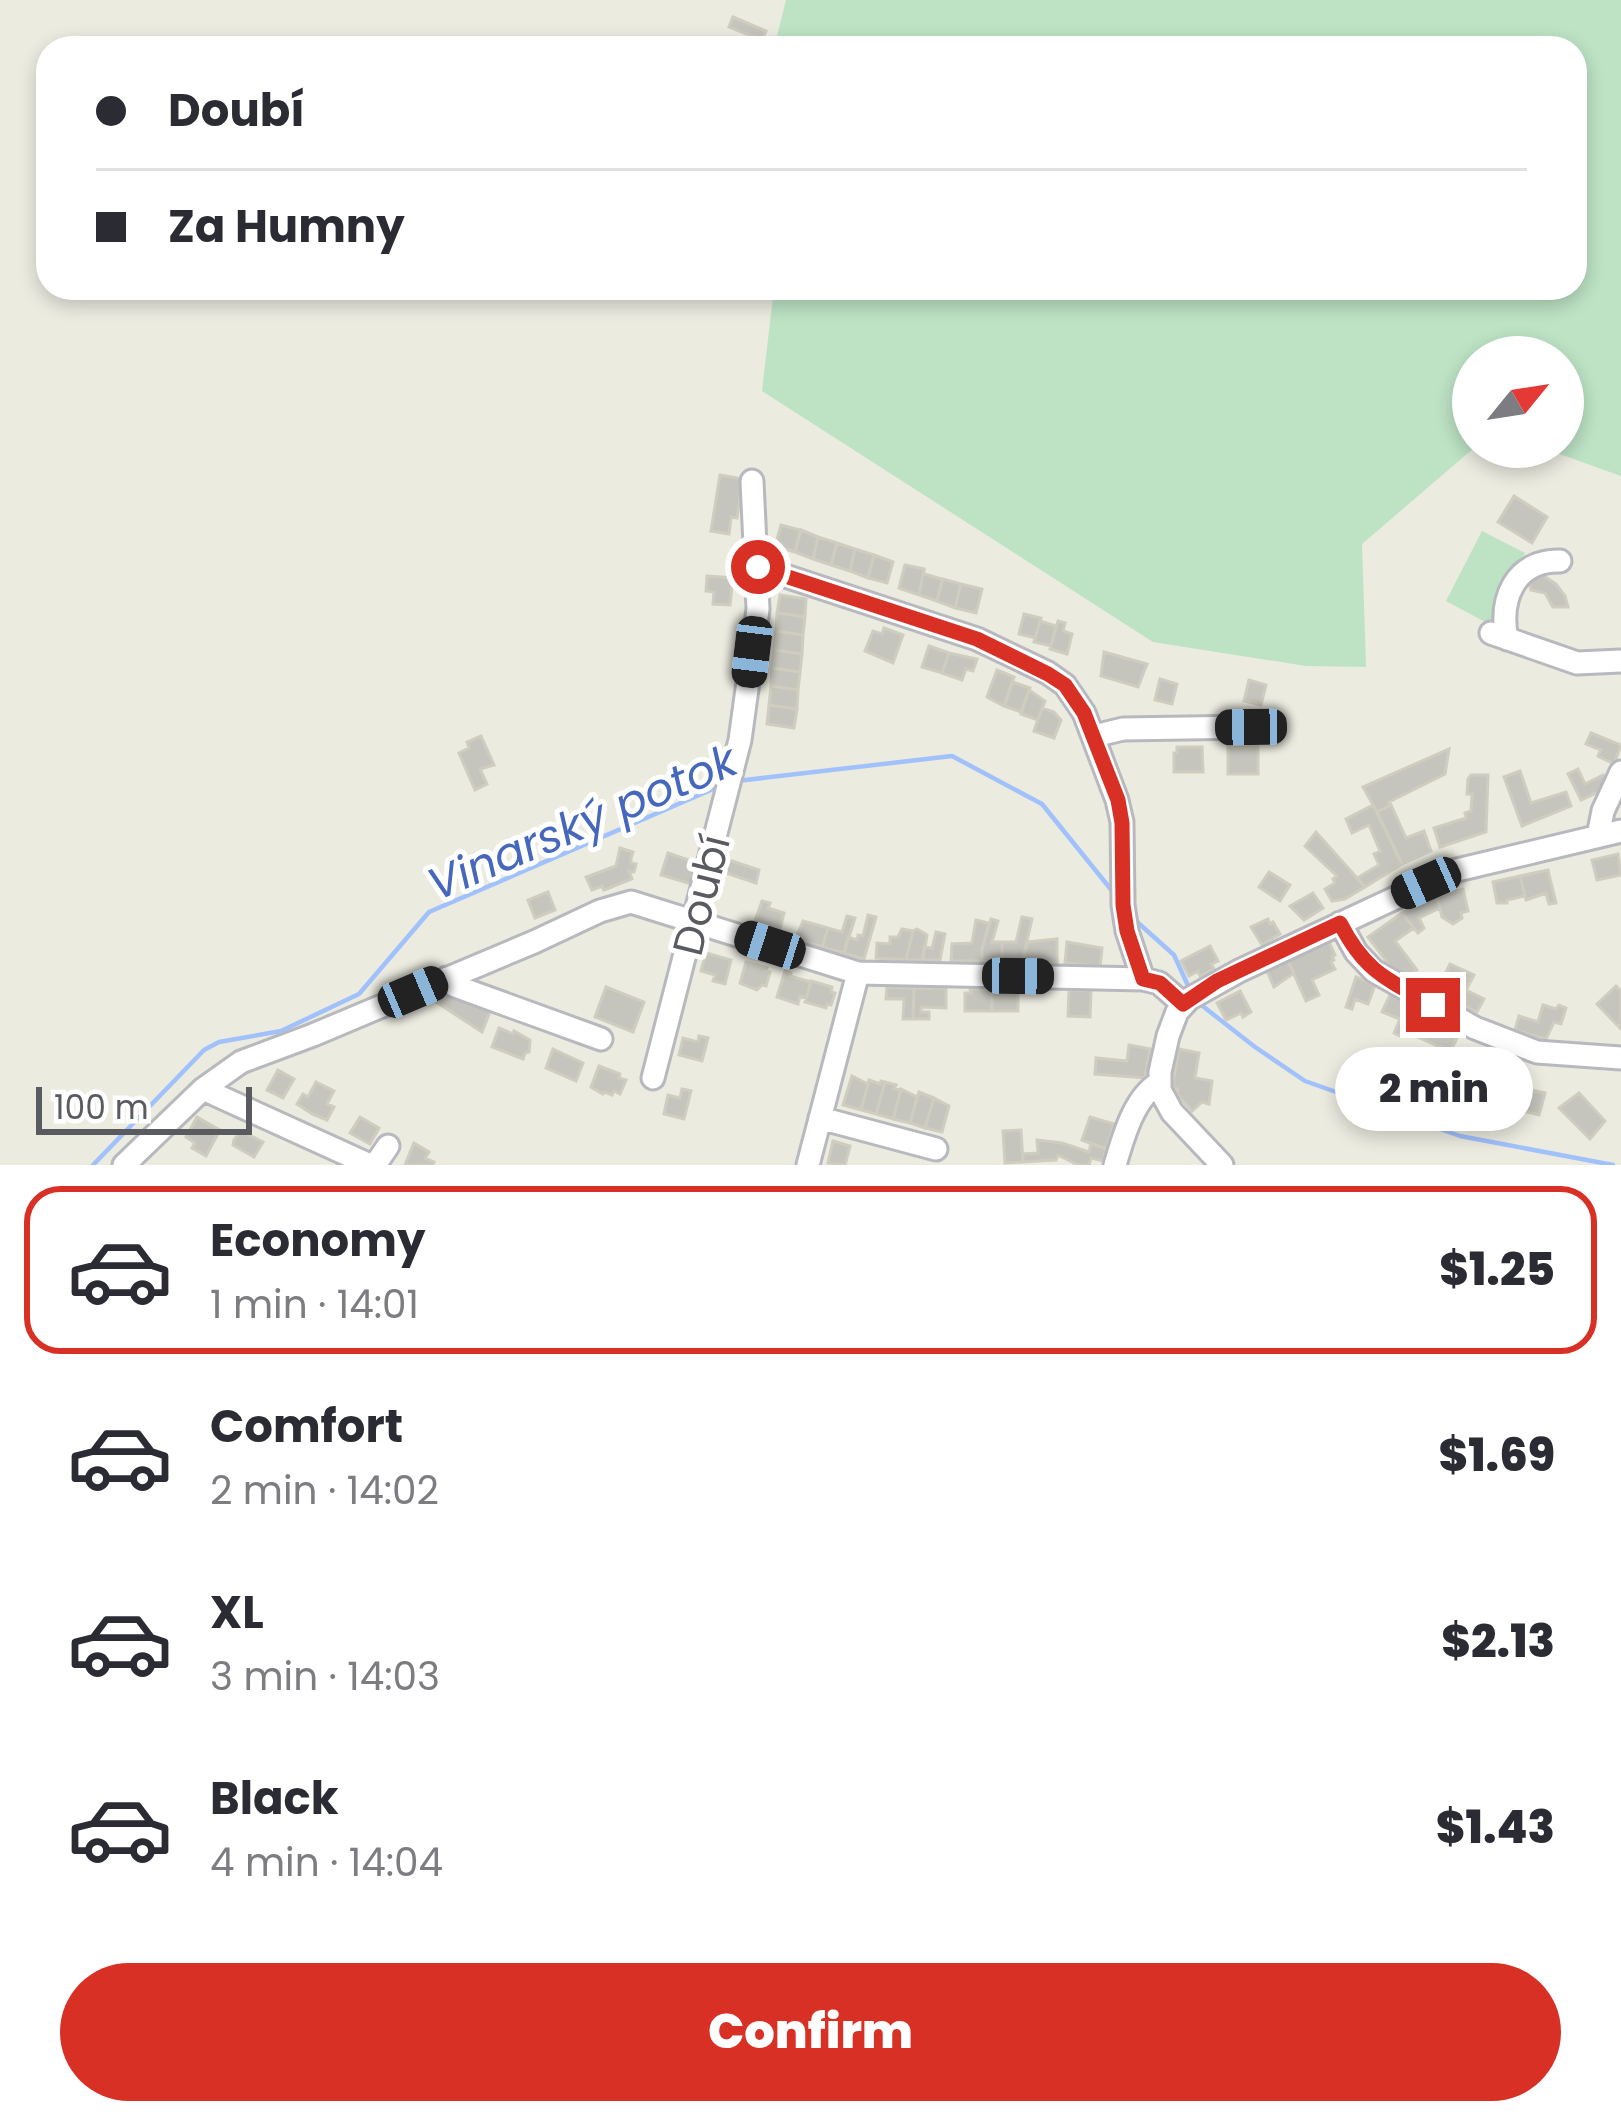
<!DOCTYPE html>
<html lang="en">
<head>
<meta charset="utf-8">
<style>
  body { margin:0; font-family:Poppins,sans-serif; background:#f7f7f7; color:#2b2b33; height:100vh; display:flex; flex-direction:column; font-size:45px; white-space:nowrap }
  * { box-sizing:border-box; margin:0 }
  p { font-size:39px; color:#7c7c81 }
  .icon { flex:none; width:66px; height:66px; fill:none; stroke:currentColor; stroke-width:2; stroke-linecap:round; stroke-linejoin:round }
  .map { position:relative; height:1165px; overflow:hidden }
  .side { display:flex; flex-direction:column; background:#fff; flex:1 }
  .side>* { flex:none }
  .banner { position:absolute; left:36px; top:36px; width:1551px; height:264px; border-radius:36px; box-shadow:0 6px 18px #0003; display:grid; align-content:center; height:264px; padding:0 60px; background:#fff }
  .needle { width:78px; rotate:60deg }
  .fabs { position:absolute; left:1452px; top:336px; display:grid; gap:24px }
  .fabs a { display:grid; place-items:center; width:132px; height:132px; border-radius:50%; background:#fff; box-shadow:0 6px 18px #0003; font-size:60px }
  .scale { position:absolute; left:36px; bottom:30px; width:216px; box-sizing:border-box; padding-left:12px; border:6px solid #595b60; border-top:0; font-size:33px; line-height:42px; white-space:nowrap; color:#595b60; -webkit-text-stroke:9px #fff; paint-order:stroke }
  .end { position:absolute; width:54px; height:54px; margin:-27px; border:15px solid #d93025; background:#fff; box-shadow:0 0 0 6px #fff }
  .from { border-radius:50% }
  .bubble { position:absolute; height:84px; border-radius:42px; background:#fff; box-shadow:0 6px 18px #0003; font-size:39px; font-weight:800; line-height:84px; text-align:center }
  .car { position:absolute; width:36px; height:72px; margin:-36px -18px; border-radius:15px; box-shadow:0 0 9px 3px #0007; background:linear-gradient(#222 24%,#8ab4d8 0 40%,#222 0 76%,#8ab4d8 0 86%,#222 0) }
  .banner b { display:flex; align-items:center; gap:42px; height:114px; font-size:45px }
  .banner b+b { border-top:3px solid #e1e1e2 }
  .banner i { width:30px; height:30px; background:#2b2b33 }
  ul { padding:21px 0 0; list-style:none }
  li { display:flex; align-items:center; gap:36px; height:168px; margin:0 24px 18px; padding:0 36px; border:6px solid transparent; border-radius:36px }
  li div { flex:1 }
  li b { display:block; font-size:45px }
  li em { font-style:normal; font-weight:800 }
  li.active { border-color:#d93025 }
  li>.icon { width:108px; height:108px; stroke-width:1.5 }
  .cta { display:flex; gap:24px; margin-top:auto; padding:24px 60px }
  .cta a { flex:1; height:138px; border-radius:72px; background:#d93025; color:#fff; font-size:48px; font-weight:800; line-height:138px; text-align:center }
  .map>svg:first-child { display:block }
  .green { fill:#bde2c4 }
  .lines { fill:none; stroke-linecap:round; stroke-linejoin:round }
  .stream { stroke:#a0c1fb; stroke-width:4.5 }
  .building { fill:#c6c5bd; stroke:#cfcdbf; stroke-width:3 }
  .minor-casing { stroke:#b8b9be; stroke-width:27 }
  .minor { stroke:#fff; stroke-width:21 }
  .route { stroke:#d93025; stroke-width:15 }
  .labels { text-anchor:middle; stroke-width:10; stroke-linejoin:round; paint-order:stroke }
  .street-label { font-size:42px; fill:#595b60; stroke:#fff }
  .water-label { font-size:45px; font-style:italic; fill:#4567bc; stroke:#fff }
</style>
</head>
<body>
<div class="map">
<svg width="1621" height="1165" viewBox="0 0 1621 1165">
  <rect width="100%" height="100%" fill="#ebebe0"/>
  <!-- green -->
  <path class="green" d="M786 0H1621V476L1540 447H1563V357H1473V447H1475L1362 544 1366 667 1306 666 1153 642 762 391 774 288H1575V48H774Z
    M1482 531 1525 553 1489 624 1446 601Z"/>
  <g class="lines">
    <!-- stream -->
    <path class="stream" d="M737 781 952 756 1042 804 1113 892
      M1135 920 1174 955 1190 990
      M1200 1004 1255 1047 1305 1081 1460 1136 1613 1165
      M93 1165 204 1050 219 1042 281 1031 359 994 429 912 720 786"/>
  </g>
  <!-- building -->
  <path class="building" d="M733 17 766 31 762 40 729 27Z
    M720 475 743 479 737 518 731 517 729 534 711 531Z
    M1514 496 1547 517 1532 543 1498 522Z
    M781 525 800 530 795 552 775 546Z
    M801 530 818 537 813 559 795 552Z
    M818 537 837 543 831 565 813 559Z
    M837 543 855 549 850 571 831 565Z
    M855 549 874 555 868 578 850 571Z
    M874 555 893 562 887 583 868 578Z
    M905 565 924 569 919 595 899 588Z
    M924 569V574L942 579 937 601 919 595Z
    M707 576 733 578 730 605 713 604 714 592 706 591Z
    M1528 576H1544L1556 584 1565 596 1568 607H1553L1545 593 1531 590Z
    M943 579 961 584 955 608 937 601Z
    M961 584 982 589 976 613 955 608Z
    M780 595 806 599 805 617 777 613Z
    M777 613 805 617 803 635 776 631Z
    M1024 614 1041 618 1035 638 1019 634Z
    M1040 621 1056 626 1051 646 1034 642Z
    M1058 621 1065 623 1063 631 1072 634 1067 654 1050 649Z
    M884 628 903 635 893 663 865 651 873 631 882 634Z
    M776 631 803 635 802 654 774 650Z
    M929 646 949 653 942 673 922 667Z
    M774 650 802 654 800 672 772 668Z
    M1104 652 1147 664 1138 687 1101 676Z
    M949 653 977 659 973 671 966 669 962 680 942 673Z
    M772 668 800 672 798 690 771 686Z
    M997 670 1014 677 1004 706 987 697Z
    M1160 679 1177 684 1172 704 1155 700Z
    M1249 680 1266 685 1261 705 1244 701Z
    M1013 682 1030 688 1021 712 1004 706Z
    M771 686 798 690 797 709 769 705Z
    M1029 690 1045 701 1038 720 1021 714Z
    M769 705 797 709 794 728 767 724Z
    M1042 708 1054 712 1061 720 1054 738 1034 731Z
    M1591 733 1621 745 1614 764 1598 756 1601 750 1586 744Z
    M481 736 494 765 480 769 487 784 475 790 459 753 469 748 467 742Z
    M1177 747H1202L1203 772H1174V753H1177Z
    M1228 747H1258V774H1228Z
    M1449 749 1445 774 1389 802 1391 805 1377 812 1363 787Z
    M1578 769 1585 784 1603 775 1609 787 1581 800 1568 774Z
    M1520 771 1531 803 1566 792 1571 806 1522 826 1504 777Z
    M1471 775H1488L1486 832 1440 847 1434 828 1466 818 1465 813 1471 811 1472 794H1467L1468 779Z
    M1373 805 1402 864 1365 887 1357 878 1379 865 1374 854 1380 851 1369 825 1352 833 1346 819Z
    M1391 805 1406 838 1424 831 1431 851 1402 864 1377 812Z
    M1316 832 1357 878 1365 887 1345 899 1332 901 1325 889 1335 883 1333 879 1337 876 1305 846Z
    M620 848 633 852 631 858V863L636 864 634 872 629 871 632 879 604 890 602 886 592 890 586 877 616 866Z
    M668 853 697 863 691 884 661 875Z
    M1618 854 1621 875 1597 880 1592 860Z
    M720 857 759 870 756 883 717 870Z
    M1548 870 1556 903 1549 904 1546 893 1526 900 1520 876Z
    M1269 872 1290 885 1280 901 1259 887Z
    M1520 876 1525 896 1507 900V903H1497L1493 882Z
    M1463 889 1468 911 1461 913 1462 918 1453 924 1442 917 1437 896Z
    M548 892 555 910 535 918 528 900Z
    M1313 893 1323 908 1304 920 1290 906Z
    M1437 896 1440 908 1419 918 1424 928 1418 933 1402 913Z
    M762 901 770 903 768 908 784 913 780 929 775 928 774 932 753 926Z
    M1402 913 1414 928 1395 941 1417 970 1408 977 1393 970 1368 937Z
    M868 915 876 917 864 959 844 953 848 937 857 940 858 935 863 936Z
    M847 916 855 918 844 953 822 947 828 928 842 932Z
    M1022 917 1032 919 1022 963 1002 962V942H1016Z
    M991 919 998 921 992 942H1002V962L982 961V949Z
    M1268 919 1270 924 1273 922 1280 934 1262 945 1251 927Z
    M976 920 989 923 982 949V961H951L952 944 972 943Z
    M803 921 828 928 822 947 801 940 802 938 797 936Z
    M902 929 913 931 906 960 876 958 877 943 890 944V937H898Z
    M917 929 927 935 923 960H906L913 931Z
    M936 932 945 934 940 960H922L924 947 932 948Z
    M1057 939V963H1022L1028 942Z
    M1067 942 1102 948 1100 967 1065 963Z
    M1329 942 1335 955 1332 956 1334 960 1331 962 1335 969 1312 980 1319 995 1306 1001 1288 961Z
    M1210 946 1218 961 1211 964 1214 969 1200 976 1198 971 1189 976 1181 961Z
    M706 953 731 960 725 984 713 981 715 975 701 971Z
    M1288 961 1294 973 1274 987 1267 971Z
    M746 962 767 968 766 971 770 972 766 986 762 985 757 990 740 983Z
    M1450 964 1474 975 1466 990 1484 999 1477 1012 1449 997 1455 986 1452 985 1455 980 1445 974Z
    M785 971 791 973 790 976 811 982 806 998 800 996 798 1004 777 997Z
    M1356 977 1375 985 1368 1004 1355 999 1352 1009 1346 1007Z
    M811 981 832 987 831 992 835 993 831 1005 827 1004 826 1008 805 1002Z
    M1616 986 1621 991V1029L1597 1004Z
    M606 987 644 1002 633 1032 595 1017Z
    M887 987 914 988 913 1019H903L904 999H886Z
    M914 988H946V1008L921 1007V1012H929V1019H913Z
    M970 989H992V1011H965V993H971Z
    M992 989 1014 990V993H1018V1011H992Z
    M1069 990 1091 991 1090 1017 1068 1016Z
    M1240 991 1251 1012 1243 1017 1241 1013 1226 1020 1217 1003Z
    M449 993 491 1009 482 1032 433 1000Z
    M1391 993 1409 1001 1408 1004 1413 1006 1400 1036 1394 1033 1400 1019 1382 1012Z
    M1543 1005 1556 1009 1559 1005 1566 1008 1561 1024 1554 1022 1546 1039 1515 1030 1519 1016 1538 1022Z
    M1429 1017 1460 1032 1447 1059 1437 1054 1440 1047 1415 1036 1422 1020 1427 1022Z
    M499 1028 513 1034 514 1031 530 1040 529 1052 525 1053 523 1059 492 1047Z
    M699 1036 708 1038 702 1061 679 1055 683 1038 698 1042Z
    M1129 1045 1150 1049 1145 1078 1095 1074 1096 1058 1127 1061Z
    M553 1049 583 1063 576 1081 546 1068Z
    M1179 1049 1199 1053 1195 1078 1212 1081 1209 1104 1202 1102 1192 1111 1177 1094 1178 1089 1172 1088Z
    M1498 1058 1517 1065 1510 1085 1492 1080Z
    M599 1066 620 1074 619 1078 626 1080 620 1094 614 1091 612 1095 605 1092 603 1094 591 1087Z
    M278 1070 294 1079 283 1098 267 1090Z
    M852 1076 868 1084 861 1110 843 1105Z
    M869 1080 880 1084 881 1081 885 1082 876 1114 861 1110Z
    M316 1082 334 1091 327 1104 334 1107 327 1120 312 1114 297 1104 303 1094 308 1097Z
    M885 1082 896 1085 894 1089 901 1090 893 1119 876 1114Z
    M1521 1088 1545 1093 1539 1115 1516 1109Z
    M682 1089 691 1091 684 1119 664 1114 668 1095 680 1098Z
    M901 1089 917 1097 910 1123 893 1119Z
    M919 1092 934 1098 925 1128 910 1123Z
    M1579 1093 1605 1121 1590 1139 1559 1108Z
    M934 1098 949 1106 942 1132 925 1128Z
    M197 1117 220 1130 206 1156 192 1148 195 1143 186 1137Z
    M360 1117 379 1128 370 1144 350 1133Z
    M1090 1117 1114 1124 1106 1149 1082 1140Z
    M1021 1130 1023 1162 1005 1163 1003 1131Z
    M241 1131 263 1142 254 1157 233 1145 234 1140Z
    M1037 1140 1062 1143 1089 1152 1091 1143 1106 1149 1103 1161 1091 1158 1089 1165H1078L1058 1155 1056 1160 1023 1162V1154L1038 1153Z
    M833 1141 850 1146 845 1165 828 1163Z
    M414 1143 429 1152 425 1158 434 1162 433 1165H405Z"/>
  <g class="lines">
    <defs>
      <path id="minor" d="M758 567 977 639 1048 673 1065 685 1084 713 1117 800 1122 822 1123 905 1127 931 1143 979
        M1491 633 1577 663 1621 661
        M1507 639C1499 600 1514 560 1560 561
        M1094 736 1123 729 1251 727
        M1598 836 1603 811 1621 772
        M1340 923 1356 952 1374 971 1475 1028 1537 1052 1621 1058
        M447 978 455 986 601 1039
        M653 1078 740 740 758 609 752 481
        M203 1089 370 1165
        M820 1118 936 1149
        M124 1165 203 1089 241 1062 313 1035 534 942 600 911 631 902 858 973 1143 979 1159 983 1183 1004
        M375 1165 388 1146
        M808 1165 858 973
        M1115 1165C1123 1138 1134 1097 1159 1083
        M1222 1165 1172 1112 1160 1090V1072L1168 1036 1177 1012 1189 999 1239 971 1453 871 1621 831"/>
    </defs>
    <!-- minor casing -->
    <use href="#minor" class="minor-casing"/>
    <!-- minor -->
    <use href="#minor" class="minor"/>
  </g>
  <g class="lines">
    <!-- route -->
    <path class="route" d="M758 567 977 639 1048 674 1065 685 1084 713 1118 800 1122 823 1123 905 1127 931 1143 979 1160 983 1183 1004 1217 981 1340 923C1365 972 1388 980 1433 1005"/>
  </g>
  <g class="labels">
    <!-- street labels -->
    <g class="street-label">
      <text transform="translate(701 895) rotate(-76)" y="15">Doubí</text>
    </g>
    <!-- water labels -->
    <g class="water-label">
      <text transform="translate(582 822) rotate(-23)" y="16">Vinarský potok</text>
    </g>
  </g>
</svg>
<div class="fabs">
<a><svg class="needle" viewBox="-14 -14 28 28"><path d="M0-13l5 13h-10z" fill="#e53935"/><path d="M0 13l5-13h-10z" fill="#7c7c81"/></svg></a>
</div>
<div class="scale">100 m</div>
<i class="end from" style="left:758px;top:567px"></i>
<i class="end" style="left:1433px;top:1005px"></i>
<div class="bubble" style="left:1335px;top:1047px;width:198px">2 min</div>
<i class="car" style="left:752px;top:652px;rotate:187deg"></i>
<i class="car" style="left:1251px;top:727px;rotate:269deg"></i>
<i class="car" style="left:1426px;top:883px;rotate:246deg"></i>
<i class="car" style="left:770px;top:945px;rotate:288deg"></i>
<i class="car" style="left:1018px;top:976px;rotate:91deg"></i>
<i class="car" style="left:413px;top:992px;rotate:67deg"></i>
<div class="banner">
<b><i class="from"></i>Doubí</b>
<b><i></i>Za Humny</b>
</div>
</div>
<section class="side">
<ul>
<li class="active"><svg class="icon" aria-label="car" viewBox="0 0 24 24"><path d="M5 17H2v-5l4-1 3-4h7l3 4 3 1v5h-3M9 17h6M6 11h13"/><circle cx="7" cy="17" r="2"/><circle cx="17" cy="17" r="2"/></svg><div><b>Economy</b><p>1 min · 14:01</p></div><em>$1.25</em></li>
<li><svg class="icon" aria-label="car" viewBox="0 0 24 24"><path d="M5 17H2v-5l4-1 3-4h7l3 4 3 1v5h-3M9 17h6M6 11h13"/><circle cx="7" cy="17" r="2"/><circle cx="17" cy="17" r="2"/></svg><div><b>Comfort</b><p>2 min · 14:02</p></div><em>$1.69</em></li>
<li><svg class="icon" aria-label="car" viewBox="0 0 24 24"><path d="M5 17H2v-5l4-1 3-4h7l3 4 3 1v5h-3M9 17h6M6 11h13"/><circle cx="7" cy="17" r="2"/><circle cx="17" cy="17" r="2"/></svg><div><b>XL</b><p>3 min · 14:03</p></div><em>$2.13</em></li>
<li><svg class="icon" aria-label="car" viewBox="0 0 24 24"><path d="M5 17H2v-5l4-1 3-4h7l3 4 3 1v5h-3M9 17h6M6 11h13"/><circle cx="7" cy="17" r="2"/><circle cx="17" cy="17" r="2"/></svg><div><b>Black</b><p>4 min · 14:04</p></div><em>$1.43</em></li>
</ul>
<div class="cta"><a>Confirm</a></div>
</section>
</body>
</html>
